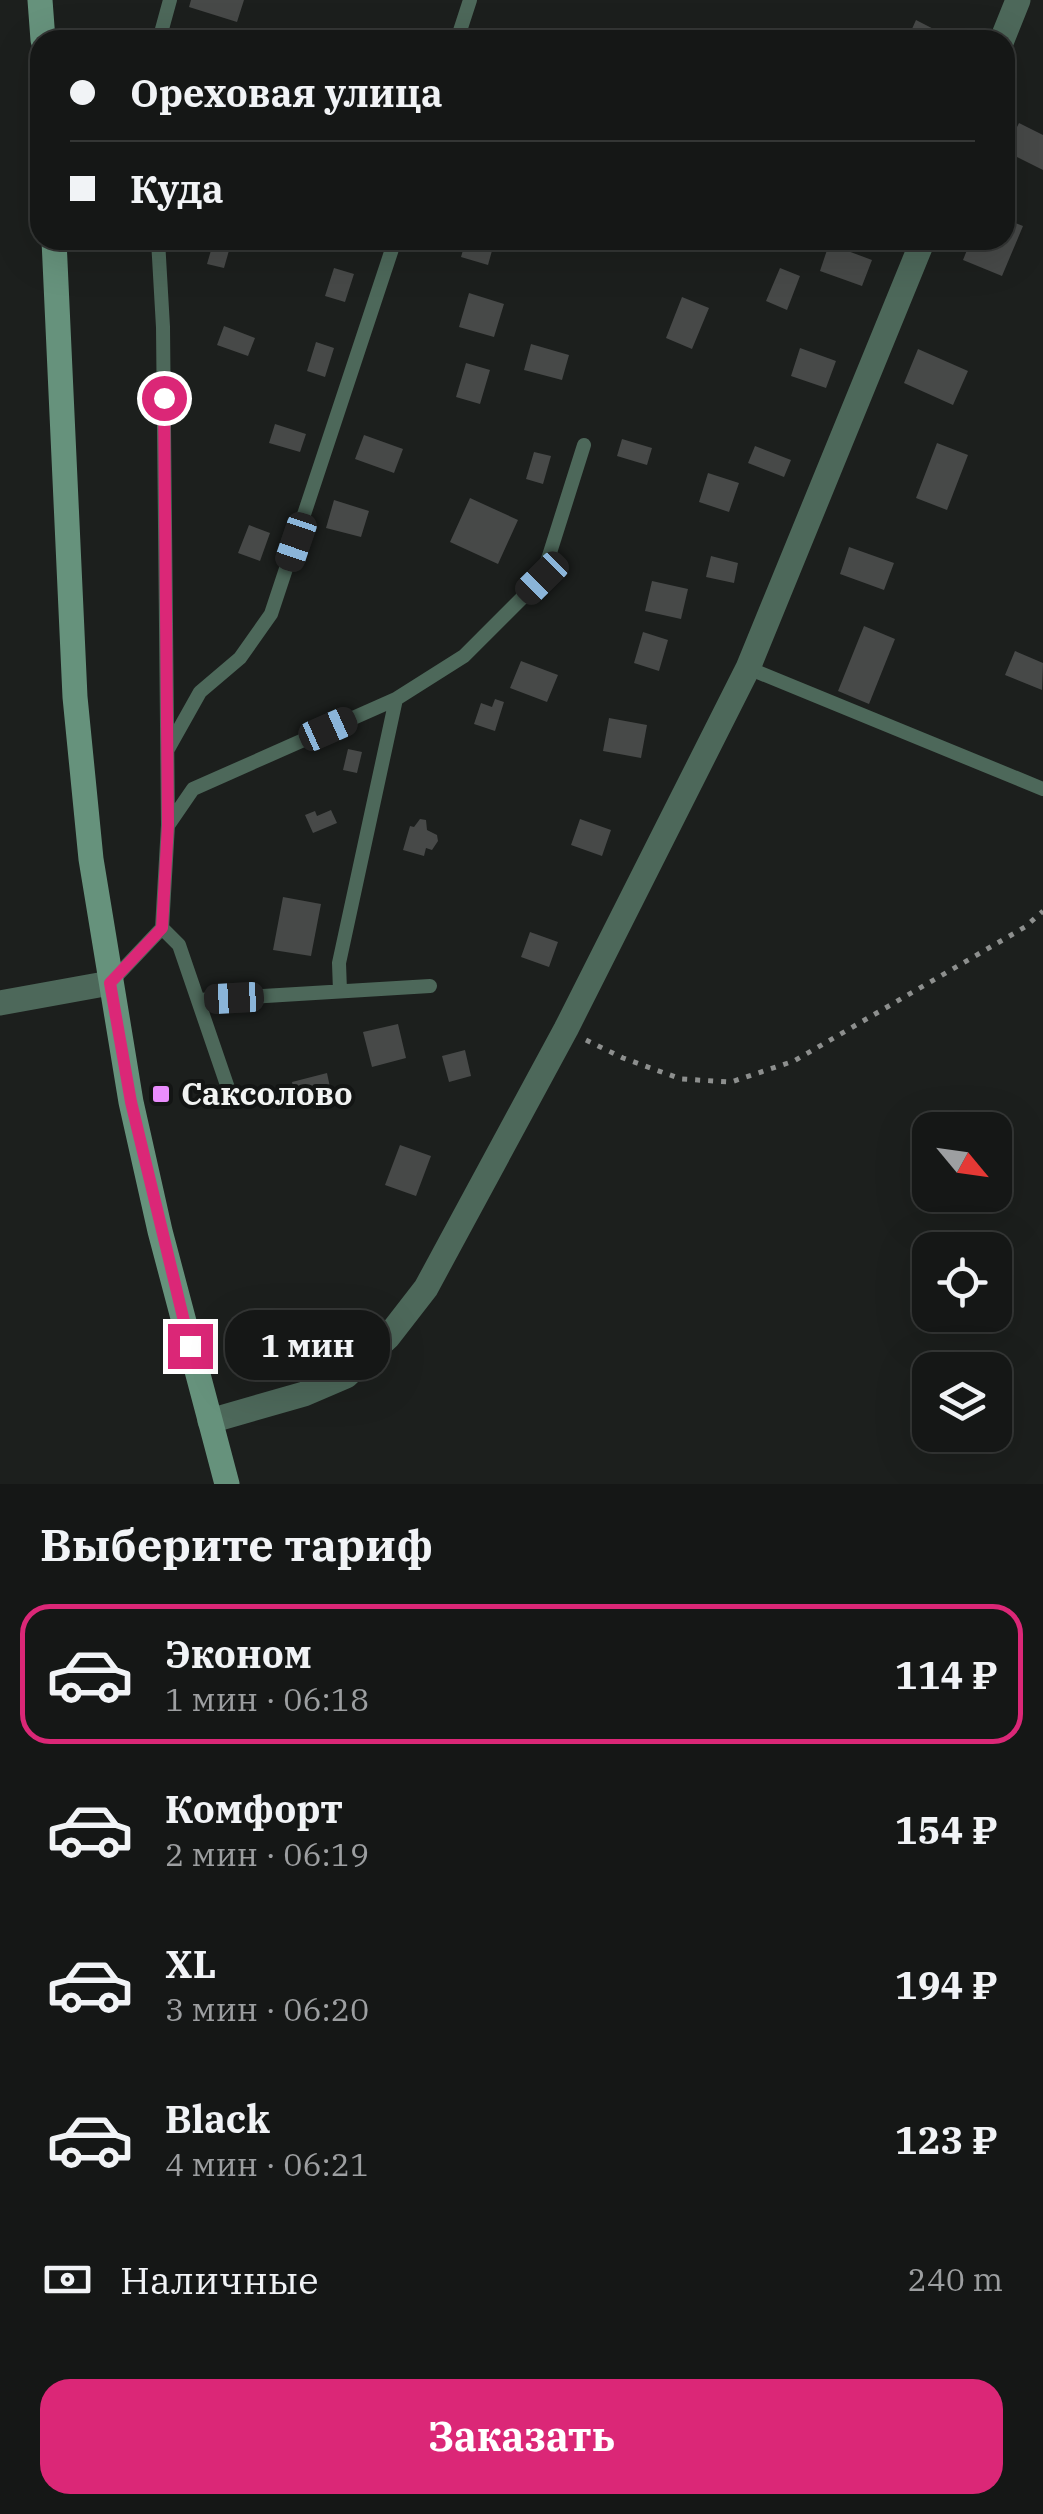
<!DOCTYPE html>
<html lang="ru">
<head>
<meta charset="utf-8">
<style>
  body { margin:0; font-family:"IBM Plex Serif",serif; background:#222423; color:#f1f3f6; height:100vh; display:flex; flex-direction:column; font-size:38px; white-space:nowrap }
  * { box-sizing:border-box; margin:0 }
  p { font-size:32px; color:#9d9fa1 }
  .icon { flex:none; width:55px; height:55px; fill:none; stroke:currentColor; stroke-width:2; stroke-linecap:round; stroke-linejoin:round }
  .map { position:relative; height:1484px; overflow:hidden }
  .panel { display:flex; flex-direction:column; background:#151716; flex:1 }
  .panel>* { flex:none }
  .hud { position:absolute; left:30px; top:30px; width:985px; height:220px; border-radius:30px; box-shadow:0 10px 40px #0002,0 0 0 2px #343635; display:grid; align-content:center; height:220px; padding:0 40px; background:#151716 }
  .needle { width:65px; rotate:119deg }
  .controls { position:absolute; left:912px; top:1112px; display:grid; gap:20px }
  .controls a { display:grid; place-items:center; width:100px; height:100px; border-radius:20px; background:#151716; box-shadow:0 10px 40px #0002,0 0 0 2px #343635; font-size:50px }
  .end { position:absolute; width:45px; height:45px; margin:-22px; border:12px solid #db2777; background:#fff; box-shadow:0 0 0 5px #fff }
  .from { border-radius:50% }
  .bubble { position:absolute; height:70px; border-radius:30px; background:#151716; box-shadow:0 10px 40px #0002,0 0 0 2px #343635; font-size:32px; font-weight:700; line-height:70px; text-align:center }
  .car { position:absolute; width:30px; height:60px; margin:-30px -15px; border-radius:12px; box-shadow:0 0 8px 2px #0007; background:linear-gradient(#222 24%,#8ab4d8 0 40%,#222 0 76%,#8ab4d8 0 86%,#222 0) }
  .hud b { display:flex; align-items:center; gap:35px; height:95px; font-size:38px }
  .hud b+b { border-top:2px solid #343635 }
  .hud i { width:25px; height:25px; background:#f1f3f6 }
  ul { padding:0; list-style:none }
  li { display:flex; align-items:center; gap:30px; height:140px; margin:0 20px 15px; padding:0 20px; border:5px solid transparent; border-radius:30px }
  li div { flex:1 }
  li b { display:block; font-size:38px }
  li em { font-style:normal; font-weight:700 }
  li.active { border-color:#db2777 }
  li>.icon { width:90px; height:90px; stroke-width:1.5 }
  h2 { padding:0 40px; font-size:45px; line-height:120px }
  .pay { display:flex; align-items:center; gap:25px; height:110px; padding:0 40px; font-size:38px }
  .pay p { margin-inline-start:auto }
  .cta { display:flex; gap:20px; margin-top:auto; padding:20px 40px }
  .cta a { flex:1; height:115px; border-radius:30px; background:#db2777; color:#fff; font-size:40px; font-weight:700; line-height:115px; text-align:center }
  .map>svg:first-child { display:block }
  .building { fill:#474948 }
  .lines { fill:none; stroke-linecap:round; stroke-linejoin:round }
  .path { stroke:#8d8f8e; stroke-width:5; stroke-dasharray:5 8; stroke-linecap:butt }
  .lane { stroke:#4d685a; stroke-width:14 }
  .street { stroke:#4d685a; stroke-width:25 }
  .secondary { stroke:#66927c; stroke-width:25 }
  .route { stroke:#db2777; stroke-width:12 }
  .poi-dot { fill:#ea8dfd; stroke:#131514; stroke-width:4 }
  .labels { text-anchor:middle; stroke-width:8; stroke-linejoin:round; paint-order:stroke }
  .poi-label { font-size:32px; font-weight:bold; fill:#f1f3f2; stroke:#131514; text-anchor:start }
</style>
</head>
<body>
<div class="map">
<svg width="1043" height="1484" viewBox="0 0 1043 1484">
  <rect width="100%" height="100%" fill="#1c1f1d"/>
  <!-- building -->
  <path class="building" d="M191 0H244L237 22 189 7Z
    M916 20 955 40H907Z
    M403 28 430 36 429 40H400Z
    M1019 123 1043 135V170L1005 151Z
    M1005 219 1023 226 1002 276 963 260 971 240H1005Z
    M214 240H232L224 268 207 264Z
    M466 240H495L488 265 461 257Z
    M829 244 872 260 862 286 820 271Z
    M334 268 354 274 345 302 325 296Z
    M780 268 800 276 787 310 766 301Z
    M469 293 504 304 494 337 459 327Z
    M682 297 709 308 692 349 666 338Z
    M224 326 255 338 248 356 217 345Z
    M316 342 334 348 325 377 307 371Z
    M531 344 569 355 562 380 524 370Z
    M800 348 836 361 826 388 791 376Z
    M918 349 968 371 953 405 904 383Z
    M466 363 490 370 480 404 456 397Z
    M275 424 306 434 300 452 269 443Z
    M364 435 403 449 394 473 355 459Z
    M622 439 652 448 647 465 617 456Z
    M937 443 968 455 947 510 916 498Z
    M755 446 791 460 784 477 748 463Z
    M534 452 551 456 543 484 526 479Z
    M708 473 739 483 729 512 699 502Z
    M470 498 518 520 498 564 450 542Z
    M334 500 369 511 361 537 326 528Z
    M249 525 270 533 260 561 238 553Z
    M849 547 894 563 884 590 840 574Z
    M711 556 738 563 734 583 706 577Z
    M652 581 688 589 681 619 645 611Z
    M864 626 895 639 869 704 838 691Z
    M643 632 668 640 659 671 634 663Z
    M1015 651 1043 663 1042 690 1005 675Z
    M521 661 558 675 547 702 510 688Z
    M495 699 504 702 495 731 474 724 481 703 492 707Z
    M609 718 647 725 641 758 603 751Z
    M348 749 362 752 357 773 343 770Z
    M331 810 337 823 313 833 305 815 315 811 317 816Z
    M420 819 426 820 427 830 437 835 438 841 432 850 426 848 424 856 403 850 410 826 414 827Z
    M580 819 611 830 602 856 571 845Z
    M283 897 321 904 311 956 273 950Z
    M530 932 558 942 549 967 521 957Z
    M398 1024 406 1058 372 1067 363 1032Z
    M465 1050 471 1076 449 1082 442 1056Z
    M327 1073 331 1092 296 1100 292 1082Z
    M400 1145 431 1156 416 1196 385 1185Z"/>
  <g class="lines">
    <!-- path -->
    <path class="path" d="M586 1040 623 1058 681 1079 731 1082 794 1061 1025 927 1043 911"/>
    <!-- lane -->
    <path class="lane" d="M159 40 170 0
      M457 40 470 0
      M748 668 1043 789
      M168 749 200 692 240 658 271 614 395 240
      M169 824 193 789 396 699 464 656 542 578 584 445
      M162 928 179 945 228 1088
      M110 983 162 928 168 825 163 327 158 240
      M340 991 339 963 396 699
      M198 1000 430 986"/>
    <!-- street -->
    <path class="street" d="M1002 40 1018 0
      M0 1003 110 983
      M210 1421 304 1394 346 1376 388 1337 426 1288 566 1029 748 668 923 240"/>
    <!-- secondary -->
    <path class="secondary" d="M40 0 43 40
      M54 240 75 697 91 859 131 1102 160 1231 227 1484"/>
  </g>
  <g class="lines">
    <!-- route -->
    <path class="route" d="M164 398 168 825 162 928 110 983 131 1102 190 1346"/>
  </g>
  <!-- markers -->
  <rect class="poi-dot" x="151" y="1084" width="20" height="20" rx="5"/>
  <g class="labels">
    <!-- poi labels -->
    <g class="poi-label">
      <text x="181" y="1105">Саксолово</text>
    </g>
  </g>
</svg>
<div class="controls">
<a><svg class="needle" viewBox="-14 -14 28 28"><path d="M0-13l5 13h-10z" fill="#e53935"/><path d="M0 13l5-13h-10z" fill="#9d9fa1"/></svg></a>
<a><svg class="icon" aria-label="locate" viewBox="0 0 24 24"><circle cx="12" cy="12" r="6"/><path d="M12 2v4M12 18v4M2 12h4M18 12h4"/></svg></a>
<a><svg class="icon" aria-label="layers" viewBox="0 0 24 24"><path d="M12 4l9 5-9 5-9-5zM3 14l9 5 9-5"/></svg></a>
</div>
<i class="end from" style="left:164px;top:398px"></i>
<i class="end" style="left:190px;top:1346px"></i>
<div class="bubble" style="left:225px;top:1310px;width:165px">1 мин</div>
<i class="car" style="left:296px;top:542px;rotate:199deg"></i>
<i class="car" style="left:542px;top:578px;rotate:225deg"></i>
<i class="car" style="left:328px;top:729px;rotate:66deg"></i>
<i class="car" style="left:234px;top:998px;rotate:267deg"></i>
<div class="hud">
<b><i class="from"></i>Ореховая улица</b>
<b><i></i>Куда</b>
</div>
</div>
<section class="panel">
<h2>Выберите тариф</h2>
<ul>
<li class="active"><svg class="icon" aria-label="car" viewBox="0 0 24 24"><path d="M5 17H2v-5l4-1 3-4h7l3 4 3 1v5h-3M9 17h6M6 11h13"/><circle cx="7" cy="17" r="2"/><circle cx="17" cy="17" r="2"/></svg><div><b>Эконом</b><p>1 мин · 06:18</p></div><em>114 ₽</em></li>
<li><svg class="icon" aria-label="car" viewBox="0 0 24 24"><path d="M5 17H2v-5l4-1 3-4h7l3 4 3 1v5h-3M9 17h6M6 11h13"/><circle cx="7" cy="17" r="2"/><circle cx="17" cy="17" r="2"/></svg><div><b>Комфорт</b><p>2 мин · 06:19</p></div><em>154 ₽</em></li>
<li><svg class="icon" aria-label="car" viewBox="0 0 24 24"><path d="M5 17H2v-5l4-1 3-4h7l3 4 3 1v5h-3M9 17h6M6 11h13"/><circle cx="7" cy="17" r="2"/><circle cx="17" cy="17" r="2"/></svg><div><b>XL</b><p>3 мин · 06:20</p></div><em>194 ₽</em></li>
<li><svg class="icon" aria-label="car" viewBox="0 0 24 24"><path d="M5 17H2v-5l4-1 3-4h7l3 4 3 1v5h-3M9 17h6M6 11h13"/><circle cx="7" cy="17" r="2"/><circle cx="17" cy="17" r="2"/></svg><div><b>Black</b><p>4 мин · 06:21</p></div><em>123 ₽</em></li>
</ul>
<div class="pay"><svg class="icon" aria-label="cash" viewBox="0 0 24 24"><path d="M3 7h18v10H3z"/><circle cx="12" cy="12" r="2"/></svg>Наличные<p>240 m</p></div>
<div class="cta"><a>Заказать</a></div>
</section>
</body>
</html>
